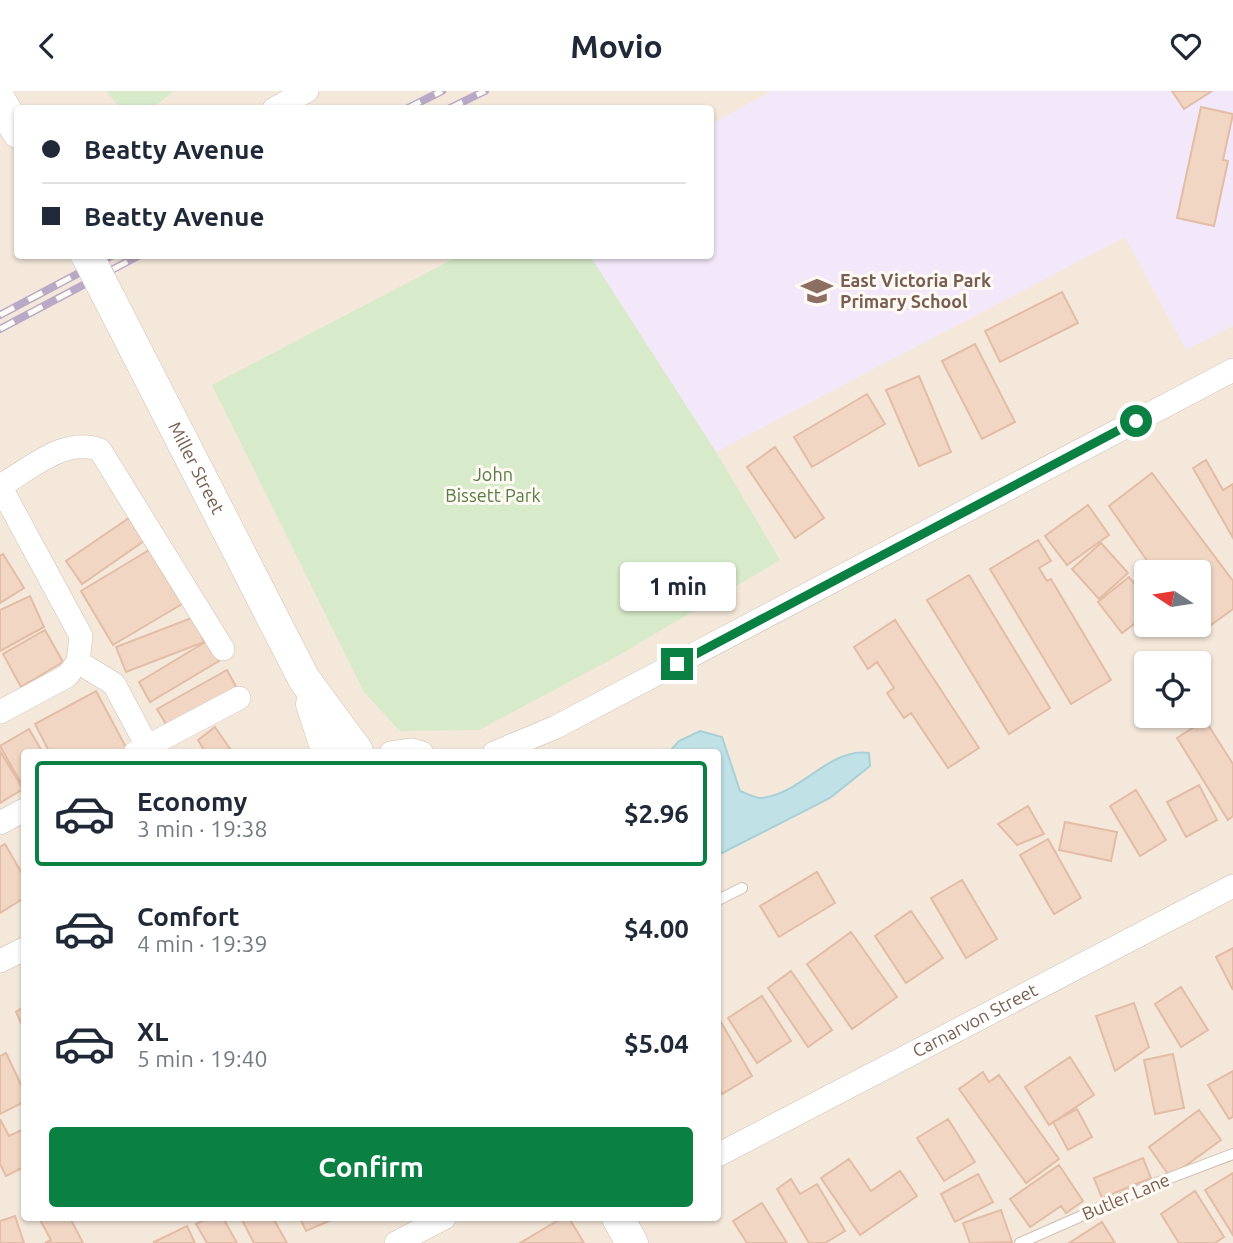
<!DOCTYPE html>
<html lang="en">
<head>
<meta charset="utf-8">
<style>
  body { margin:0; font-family:Ubuntu,sans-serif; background:#f6f6f7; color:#1f2937; height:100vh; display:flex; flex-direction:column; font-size:26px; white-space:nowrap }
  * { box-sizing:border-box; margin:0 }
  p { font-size:23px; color:#747a83 }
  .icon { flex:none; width:38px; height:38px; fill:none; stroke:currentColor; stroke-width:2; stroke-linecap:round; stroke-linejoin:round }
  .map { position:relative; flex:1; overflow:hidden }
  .side { position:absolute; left:21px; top:658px; width:700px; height:472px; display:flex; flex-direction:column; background:#fff; border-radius:7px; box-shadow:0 2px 5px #0004 }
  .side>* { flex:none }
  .guide { position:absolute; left:14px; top:14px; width:700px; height:154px; border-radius:7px; box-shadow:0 2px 5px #0004; display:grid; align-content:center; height:154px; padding:0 28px; background:#fff }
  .needle { width:46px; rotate:282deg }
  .tools { position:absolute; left:1134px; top:469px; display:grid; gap:14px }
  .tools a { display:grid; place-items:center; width:77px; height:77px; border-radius:7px; background:#fff; box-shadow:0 2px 5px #0004; font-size:35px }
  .end { position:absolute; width:32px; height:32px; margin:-16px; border:9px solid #0b8043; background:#fff; box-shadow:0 0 0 4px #fff }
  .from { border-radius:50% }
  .bubble { position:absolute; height:49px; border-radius:7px; background:#fff; box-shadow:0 2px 5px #0004; font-size:23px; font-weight:600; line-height:49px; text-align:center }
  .guide b { display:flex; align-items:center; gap:24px; height:66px; font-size:26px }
  .guide b+b { border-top:2px solid #e0e1e3 }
  .guide i { width:18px; height:18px; background:#1f2937 }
  ul { padding:12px 0 0; list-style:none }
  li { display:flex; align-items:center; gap:21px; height:105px; margin:0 14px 10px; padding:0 14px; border:4px solid transparent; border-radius:7px }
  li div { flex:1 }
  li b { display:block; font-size:26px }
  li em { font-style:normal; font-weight:600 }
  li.on { border-color:#0b8043 }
  li>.icon { width:63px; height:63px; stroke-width:1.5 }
  .button { display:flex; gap:14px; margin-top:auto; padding:14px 28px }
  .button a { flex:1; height:80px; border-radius:7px; background:#0b8043; color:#fff; font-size:28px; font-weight:600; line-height:80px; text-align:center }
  header { display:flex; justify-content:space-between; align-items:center; height:91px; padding:0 28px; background:#fff; font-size:32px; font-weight:600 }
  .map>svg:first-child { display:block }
  .residential { fill:#f4e8da; fill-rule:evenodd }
  .education { fill:#f3e8f9 }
  .green { fill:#d7eaca }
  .water { fill:#c0e1e6; stroke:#a7d0d8; stroke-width:2 }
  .building { fill:#f1d6c4; stroke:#e3bca5; stroke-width:2 }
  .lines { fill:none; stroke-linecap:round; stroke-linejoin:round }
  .lane-casing { stroke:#cfbeb1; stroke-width:12 }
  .street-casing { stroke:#cfbeb1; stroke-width:24 }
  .secondary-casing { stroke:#d4c0b1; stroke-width:33 }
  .lane { stroke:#fff; stroke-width:10 }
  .street { stroke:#fff; stroke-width:23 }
  .secondary { stroke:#fff; stroke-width:32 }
  .rail-casing { stroke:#b9a9c7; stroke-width:8 }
  .rail { stroke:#fffaf3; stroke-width:5; stroke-dasharray:16; stroke-linecap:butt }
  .secondary-bridge-casing { stroke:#d4c0b1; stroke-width:33; stroke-linecap:butt }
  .secondary-bridge { stroke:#fff; stroke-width:32 }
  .route { stroke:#0b8043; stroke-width:9 }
  .labels { text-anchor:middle; stroke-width:6; stroke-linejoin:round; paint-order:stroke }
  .education-label { font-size:18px; font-weight:bold; fill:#785e54; stroke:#fffaf3; text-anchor:start }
  .street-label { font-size:18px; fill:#785d4e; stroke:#fffaf3 }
  .park-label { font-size:18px; fill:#577d46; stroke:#fffaf3 }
</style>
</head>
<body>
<header><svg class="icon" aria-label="back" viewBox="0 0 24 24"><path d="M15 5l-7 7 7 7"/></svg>Movio<svg class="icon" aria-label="heart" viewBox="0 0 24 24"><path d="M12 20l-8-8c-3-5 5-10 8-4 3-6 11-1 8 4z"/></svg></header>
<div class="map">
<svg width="1233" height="1152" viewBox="0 0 1233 1152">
  <rect width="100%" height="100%" fill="#fcf6ec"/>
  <!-- residential -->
  <path class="residential" d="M0 0H1233V1152H0ZM18 18H710V164H18ZM1146 481H1199V534H1146ZM1146 572H1199V625H1146ZM24 662H718V1127H24Z"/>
  <!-- education -->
  <path class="education" d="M772 0H1233V235L1186 259 1125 146 716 361 590 165 710 164 711 33Z"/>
  <!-- green -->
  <path class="green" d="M106 0H174L153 17H120Z
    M459 165H590L716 361 780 469 614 567 479 639 400 640 364 601 212 294Z"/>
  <!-- water -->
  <path class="water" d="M700 640 722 646 740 700C746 702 755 707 761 707 801 704 829 656 869 662L870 675 830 707 718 764V662L669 661 679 650Z"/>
  <!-- building -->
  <path class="building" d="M1172 0H1212L1184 18Z
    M1201 16 1233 23 1223 69 1228 70 1214 135 1177 127Z
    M1062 201 1078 232 1000 271 985 240Z
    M975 253 1015 331 982 348 942 270Z
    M919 285 951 361 919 375 886 299Z
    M867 303 885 333 812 376 794 346Z
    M775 356 824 427 795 447 747 376Z
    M1206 369 1223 399 1233 393V447L1193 377Z
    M1152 382 1233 490V518L1200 542 1194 534H1199V481H1155L1109 415Z
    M1088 414 1109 444 1067 474 1045 445Z
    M129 427 144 450 82 493 66 470Z
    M1038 449 1051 470 1039 477 1047 490 1051 488 1111 589 1071 613 990 478Z
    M1101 452 1128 482 1099 508 1072 478Z
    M149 459 182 513 113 554 81 500Z
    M3 463 24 497 0 512V465Z
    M969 484 1050 617 1009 643 927 509Z
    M1129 486 1146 508V524L1122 542 1098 511Z
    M30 505 44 536 0 560V519Z
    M194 526 204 551 126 581 116 556Z
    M895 529 979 657 948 677 911 622 904 627 887 602 894 597 877 571 868 578 854 556Z
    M45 539 63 571 21 596 3 563Z
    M207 550 219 570 150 611 139 591Z
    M227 579 239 601 170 640 157 618Z
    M96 600 128 660 50 662 35 633Z
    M1205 629 1233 673V725L1228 729 1177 647Z
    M215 636 233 662H201L204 659 198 649Z
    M29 638 43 662H24V697L0 655Z
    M0 660 23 698 0 712Z
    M1199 694 1217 729 1186 746 1167 711Z
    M1136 699 1166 749 1140 765 1110 715Z
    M1028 715 1044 743 1017 754 998 733Z
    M1065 731 1117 741 1111 770 1059 759Z
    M1048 748 1081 807 1054 823 1020 764Z
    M5 753 24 786V807L0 822V756Z
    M817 781 835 812 779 846 760 815Z
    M962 789 997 848 966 867 931 807Z
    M911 820 943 867 906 892 875 845Z
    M851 841 897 906 852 938 807 873Z
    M1233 857V899L1216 866Z
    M791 880 832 939 808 956 768 897Z
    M1181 896 1208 939 1181 956 1155 913Z
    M762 905 791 950 757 972 728 927Z
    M1134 912 1149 956 1115 980 1096 925Z
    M24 916V938L16 921Z
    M718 926 752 985 722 1003 718 996Z
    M6 962 24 1000V1011L0 1023V965Z
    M1173 963 1184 1017 1155 1023 1144 969Z
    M1070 966 1094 1004 1049 1034 1025 996Z
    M1233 980V1026L1229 1028 1208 994Z
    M983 981 989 991 999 984 1059 1068 1026 1092 959 998Z
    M1077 1018 1092 1046 1068 1059 1053 1031Z
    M1199 1019 1221 1049 1170 1086 1149 1056Z
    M0 1028 9 1045 24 1038V1076L6 1085 0 1073Z
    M948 1028 975 1071 944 1090 917 1047Z
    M1143 1067 1151 1087 1102 1107 1094 1087Z
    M849 1068 871 1100 900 1080 917 1105 860 1144 821 1087Z
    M1059 1074 1083 1110 1066 1122 1061 1115 1030 1136 1010 1108Z
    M1233 1082V1144L1205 1099Z
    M978 1083 993 1111 955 1131 941 1103Z
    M791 1088 800 1103 817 1093 845 1140 825 1152H809L777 1098Z
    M1195 1100 1224 1146 1215 1152H1179L1161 1123Z
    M762 1112 787 1152H747L733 1130Z
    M1001 1119 1012 1151 970 1152 963 1132Z
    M15 1125 24 1152H0V1130Z
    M39 1127H70L83 1152H45L51 1149Z
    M208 1127H223L237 1152H207L196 1133Z
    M241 1127H273L287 1152H254Z
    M300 1127H336L306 1140Z
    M562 1127H569L584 1152H520Z
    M1102 1131 1115 1152H1069Z
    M187 1135 195 1152H154V1151Z"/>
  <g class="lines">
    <defs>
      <path id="lane" d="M718 809 742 797
        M1020 1152 1154 1093 1233 1063"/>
      <g id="street">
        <path d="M274 18 307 0"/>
        <path d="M0 395C30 378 65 345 100 359L223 558"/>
        <path d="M0 395 81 545 78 571 114 593 147 655"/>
        <path d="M0 621 67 585 78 571"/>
        <path d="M135 662 239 607"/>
        <path d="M391 662 412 659 422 662"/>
        <path d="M494 662 556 636 1233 279"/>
        <path d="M0 732 24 719"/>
        <path d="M0 870 24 858"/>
        <path id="s1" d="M718 1064 1233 795"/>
        <path d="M396 1152 444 1127"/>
      </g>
      <g id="secondary">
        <path d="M0 10 18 41"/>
        <path id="s2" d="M109 207 304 588 357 660"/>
        <path d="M312 613 328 662"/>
        <path d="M618 1127 632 1152"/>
      </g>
    </defs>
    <!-- lane casing -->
    <use href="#lane" class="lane-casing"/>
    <!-- street casing -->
    <use href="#street" class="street-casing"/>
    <!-- secondary casing -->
    <use href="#secondary" class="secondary-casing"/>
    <!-- lane -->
    <use href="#lane" class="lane"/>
    <!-- street -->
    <use href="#street" class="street"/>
    <!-- secondary -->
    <use href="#secondary" class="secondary"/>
    <defs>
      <path id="rail" d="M406 18 442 0
        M448 18 485 0
        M0 224 113 164
        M0 238 140 164"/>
    </defs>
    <!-- rail casing -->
    <use href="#rail" class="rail-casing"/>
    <!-- rail -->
    <use href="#rail" class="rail"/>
    <defs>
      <path id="secondary-bridge" d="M87 164 109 207"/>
    </defs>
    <!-- secondary-bridge casing -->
    <use href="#secondary-bridge" class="secondary-bridge-casing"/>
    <!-- secondary-bridge -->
    <use href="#secondary-bridge" class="secondary-bridge"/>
  </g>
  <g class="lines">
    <!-- route -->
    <path class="route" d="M677 573 1136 330"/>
  </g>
  <!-- icons -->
  <defs>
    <symbol id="school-bare" viewBox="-9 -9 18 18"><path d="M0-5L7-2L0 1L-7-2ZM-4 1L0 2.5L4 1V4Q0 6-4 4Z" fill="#8d6e63" stroke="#fffaf3" stroke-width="2.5" paint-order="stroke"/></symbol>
  </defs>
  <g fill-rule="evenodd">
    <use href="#school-bare" x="795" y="178" width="44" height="44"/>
  </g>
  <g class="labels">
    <!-- education labels -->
    <g class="education-label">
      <text x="840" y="196">East Victoria Park<tspan x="840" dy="21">Primary School</tspan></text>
    </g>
    <!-- street labels -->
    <g class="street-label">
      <text dy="6" stroke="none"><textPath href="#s2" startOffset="191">Miller Street</textPath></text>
      <text dy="6" stroke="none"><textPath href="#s1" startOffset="290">Carnarvon Street</textPath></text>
      <text transform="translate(1126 1106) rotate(-23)" y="6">Butler Lane</text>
    </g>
    <!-- park labels -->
    <g class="park-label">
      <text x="493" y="390">John<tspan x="493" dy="21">Bissett Park</tspan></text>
    </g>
  </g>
</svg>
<div class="tools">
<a><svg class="needle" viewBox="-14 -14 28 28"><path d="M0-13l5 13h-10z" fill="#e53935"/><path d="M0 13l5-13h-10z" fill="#747a83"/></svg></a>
<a><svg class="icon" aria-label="locate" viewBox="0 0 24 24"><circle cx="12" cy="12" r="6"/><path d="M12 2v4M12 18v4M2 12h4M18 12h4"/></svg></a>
</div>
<i class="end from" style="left:1136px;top:330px"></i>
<i class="end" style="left:677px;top:573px"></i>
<div class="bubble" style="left:620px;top:471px;width:116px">1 min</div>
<div class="guide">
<b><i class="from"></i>Beatty Avenue</b>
<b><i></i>Beatty Avenue</b>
</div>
<section class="side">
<ul>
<li class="on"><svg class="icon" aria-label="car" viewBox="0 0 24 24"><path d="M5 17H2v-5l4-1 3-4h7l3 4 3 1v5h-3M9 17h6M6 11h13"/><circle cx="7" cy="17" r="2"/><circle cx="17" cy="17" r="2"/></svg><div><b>Economy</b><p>3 min · 19:38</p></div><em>$2.96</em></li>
<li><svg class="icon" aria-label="car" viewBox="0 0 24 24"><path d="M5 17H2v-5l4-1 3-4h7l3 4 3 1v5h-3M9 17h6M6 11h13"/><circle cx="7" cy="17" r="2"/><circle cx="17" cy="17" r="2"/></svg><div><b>Comfort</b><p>4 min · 19:39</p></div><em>$4.00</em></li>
<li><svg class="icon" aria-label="car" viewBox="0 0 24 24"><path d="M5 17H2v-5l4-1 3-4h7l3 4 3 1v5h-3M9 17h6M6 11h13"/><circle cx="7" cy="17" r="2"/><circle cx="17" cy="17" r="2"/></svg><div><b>XL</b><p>5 min · 19:40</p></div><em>$5.04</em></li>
</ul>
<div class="button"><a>Confirm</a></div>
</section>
</div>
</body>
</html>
